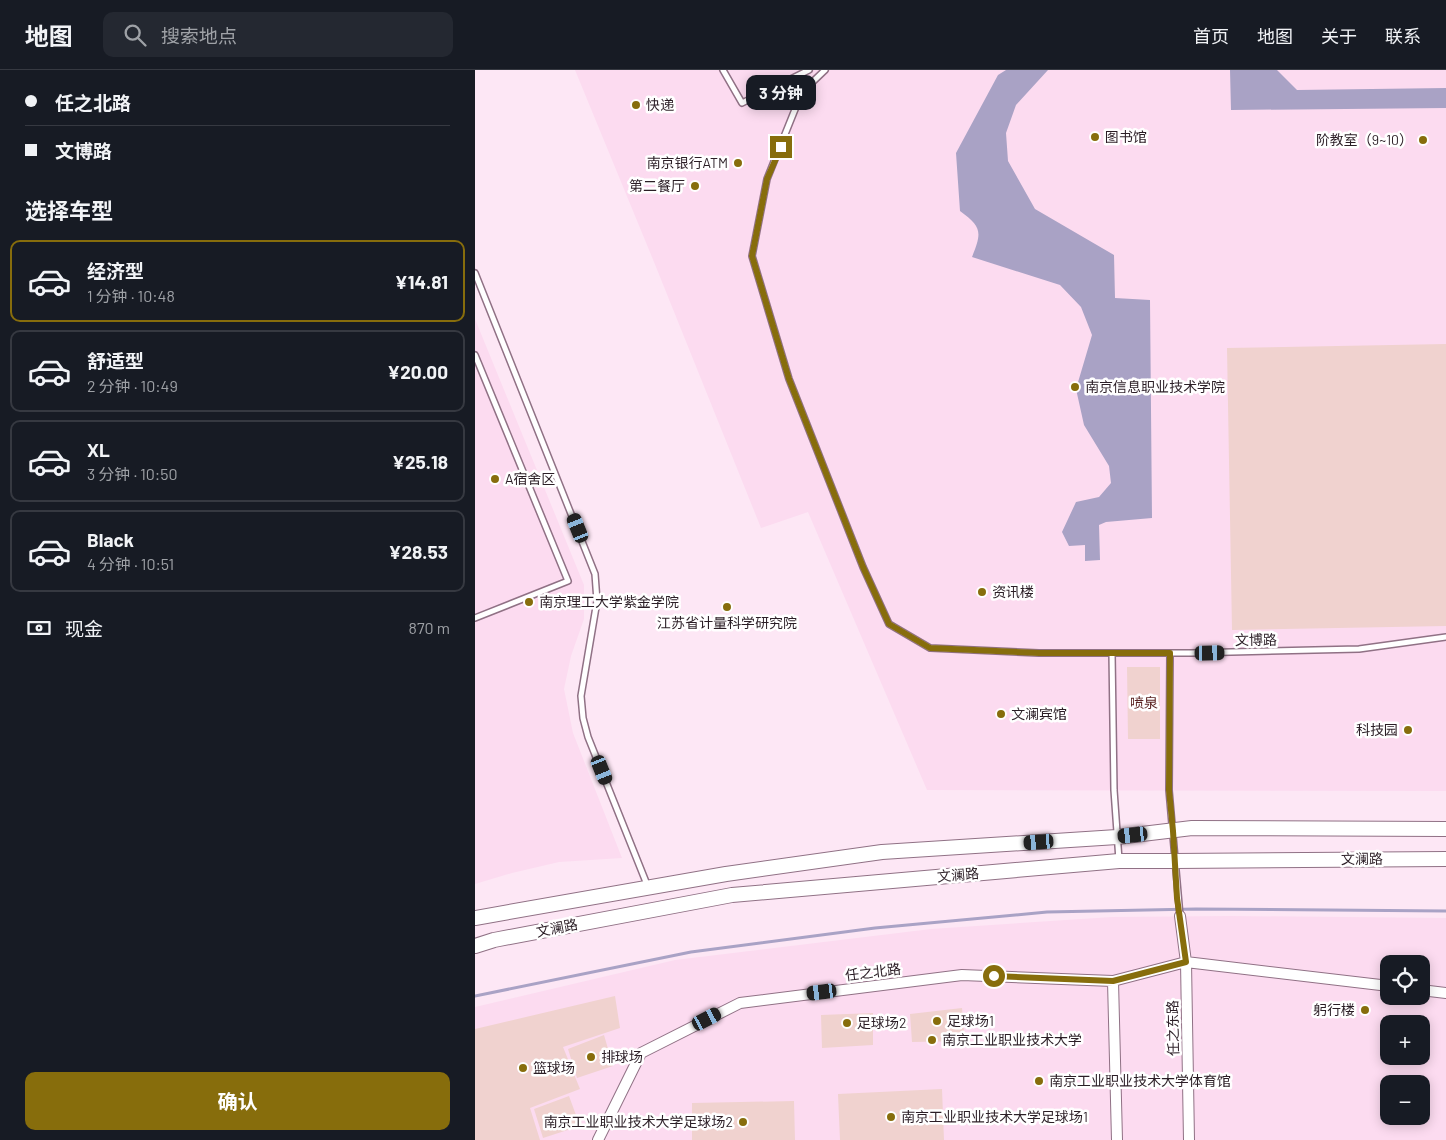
<!DOCTYPE html>
<html lang="zh">
<head>
<meta charset="utf-8">
<style>
  body { margin:0; font-family:Barlow,"Noto Sans SC",sans-serif; background:#242831; color:#f1f3f6; height:100vh; display:flex; flex-direction:column; font-size:19px; white-space:nowrap }
  * { box-sizing:border-box; margin:0 }
  p { font-size:16px; color:#9ea1a6 }
  .icon { flex:none; width:28px; height:28px; fill:none; stroke:currentColor; stroke-width:2; stroke-linecap:round; stroke-linejoin:round }
  .map { position:relative; flex:1; overflow:hidden }
  .sheet { display:flex; flex-direction:column; background:#171b24; width:475px }
  .sheet>* { flex:none }
  .top-card { display:grid; align-content:center; height:110px; padding:0 25px; background:#171b24 }
  .buttons { position:absolute; left:905px; top:885px; display:grid; gap:10px }
  .buttons a { display:grid; place-items:center; width:50px; height:50px; border-radius:10px; background:#171b24; box-shadow:0 2px 12px #0003; font-size:25px }
  .end { position:absolute; width:22px; height:22px; margin:-11px; border:6px solid #876d0c; background:#fff; box-shadow:0 0 0 2px #fff }
  .from { border-radius:50% }
  .bubble { position:absolute; height:35px; border-radius:10px; background:#171b24; box-shadow:0 2px 12px #0003; font-size:16px; font-weight:700; line-height:35px; text-align:center }
  .car { position:absolute; width:15px; height:30px; margin:-15px -8px; border-radius:6px; box-shadow:0 0 4px 1px #0007; background:linear-gradient(#222 24%,#8ab4d8 0 40%,#222 0 76%,#8ab4d8 0 86%,#222 0) }
  .top-card b { display:flex; align-items:center; gap:18px; height:48px; font-size:19px }
  .top-card b+b { border-top:1px solid #363941 }
  .top-card i { width:12px; height:12px; background:#f1f3f6 }
  ul { padding:0; list-style:none }
  li { display:flex; align-items:center; gap:15px; height:82px; margin:0 10px 8px; padding:0 15px; border:2px solid #363941; border-radius:10px }
  li div { flex:1 }
  li b { display:block; font-size:19px }
  li em { font-style:normal; font-weight:700 }
  li.active { border-color:#876d0c }
  li>.icon { width:45px; height:45px; stroke-width:1.5 }
  h2 { padding:0 25px; font-size:22px; line-height:60px }
  .pay { display:flex; align-items:center; gap:12px; height:55px; padding:0 25px; font-size:19px }
  .pay p { margin-inline-start:auto }
  .cta { display:flex; gap:10px; margin-top:auto; padding:10px 25px }
  .cta a { flex:1; height:58px; border-radius:10px; background:#876d0c; color:#fff; font-size:20px; font-weight:700; line-height:58px; text-align:center }
  header { display:flex; align-items:center; gap:30px; box-sizing:border-box; height:70px; padding:0 25px; background:#171b24; border-bottom:1px solid #363941 }
  header strong { font-size:24px }
  nav { display:flex; gap:28px; margin-inline-start:auto; font-size:18px }
  .search { width:350px; height:45px; background:#242831; display:flex; align-items:center; gap:12px; box-sizing:border-box; padding:0 18px; border-radius:10px; color:#9ea1a6; font-size:19px }
  main { display:flex; flex:1; min-height:0 }
  .map>svg:first-child { display:block }
  .built { fill:#fcdbf0; fill-rule:evenodd }
  .green { fill:#f0d2cf }
  .water { fill:#a9a2c5 }
  .lines { fill:none; stroke-linecap:round; stroke-linejoin:round }
  .stream { stroke:#a9a2c5; stroke-width:3 }
  .lane-casing { stroke:#907185; stroke-width:8 }
  .street-casing { stroke:#907185; stroke-width:12 }
  .secondary-casing { stroke:#907185; stroke-width:16 }
  .lane { stroke:#fff; stroke-width:5 }
  .street { stroke:#fff; stroke-width:10 }
  .secondary { stroke:#fff; stroke-width:14 }
  .route { stroke:#876d0c; stroke-width:6 }
  .poi-dot { fill:#876d0c; stroke:#fff; stroke-width:2 }
  .labels { text-anchor:middle; stroke-width:5; stroke-linejoin:round; paint-order:stroke }
  .poi-label { font-size:14px; fill:#2b1e26; stroke:#fff; text-anchor:start }
  .street-label { font-size:14px; fill:#2b1e26; stroke:#fff }
  .park-label { font-size:14px; fill:#5b2423; stroke:#fff }
</style>
</head>
<body>
<header>
<strong>地图</strong>
<div class="search"><svg class="icon" aria-label="search" viewBox="0 0 24 24"><circle cx="10" cy="10" r="6"/><path d="M15 15l6 6"/></svg>搜索地点</div>
<nav><a>首页</a><a>地图</a><a>关于</a><a>联系</a></nav>
</header>
<main>
<section class="sheet">
<div class="top-card">
<b><i class="from"></i>任之北路</b>
<b><i></i>文博路</b>
</div>
<h2>选择车型</h2>
<ul>
<li class="active"><svg class="icon" aria-label="car" viewBox="0 0 24 24"><path d="M5 17H2v-5l4-1 3-4h7l3 4 3 1v5h-3M9 17h6M6 11h13"/><circle cx="7" cy="17" r="2"/><circle cx="17" cy="17" r="2"/></svg><div><b>经济型</b><p>1 分钟 · 10:48</p></div><em>¥14.81</em></li>
<li><svg class="icon" aria-label="car" viewBox="0 0 24 24"><path d="M5 17H2v-5l4-1 3-4h7l3 4 3 1v5h-3M9 17h6M6 11h13"/><circle cx="7" cy="17" r="2"/><circle cx="17" cy="17" r="2"/></svg><div><b>舒适型</b><p>2 分钟 · 10:49</p></div><em>¥20.00</em></li>
<li><svg class="icon" aria-label="car" viewBox="0 0 24 24"><path d="M5 17H2v-5l4-1 3-4h7l3 4 3 1v5h-3M9 17h6M6 11h13"/><circle cx="7" cy="17" r="2"/><circle cx="17" cy="17" r="2"/></svg><div><b>XL</b><p>3 分钟 · 10:50</p></div><em>¥25.18</em></li>
<li><svg class="icon" aria-label="car" viewBox="0 0 24 24"><path d="M5 17H2v-5l4-1 3-4h7l3 4 3 1v5h-3M9 17h6M6 11h13"/><circle cx="7" cy="17" r="2"/><circle cx="17" cy="17" r="2"/></svg><div><b>Black</b><p>4 分钟 · 10:51</p></div><em>¥28.53</em></li>
</ul>
<div class="pay"><svg class="icon" aria-label="cash" viewBox="0 0 24 24"><path d="M3 7h18v10H3z"/><circle cx="12" cy="12" r="2"/></svg>现金<p>870 m</p></div>
<div class="cta"><a>确认</a></div>
</section>
<div class="map">
<svg width="971" height="1070" viewBox="0 0 971 1070">
  <rect width="100%" height="100%" fill="#fde7f5"/>
  <!-- built -->
  <path class="built" d="M100 0H971V721L452 720 333 442 286 458 179 192Z
    M0 249 109 515V549L96 586 89 619 98 663 147 788 84 792 37 803 0 814Z
    M755 846 971 848V1070H0V937L200 890 456 859 637 847ZM914 894H946V926H914ZM914 954H946V986H914ZM914 1014H946V1046H914Z"/>
  <!-- green -->
  <path class="green" d="M971 274V556L757 560 752 278Z
    M652 597H685V669H653Z
    M140 926 145 958 88 977 105 1019 55 1038 65 1070H0V959Z
    M487 938 490 971 437 972 435 944Z
    M398 943V975L347 978 346 945Z
    M129 965 138 996 102 1008 93 979Z
    M467 1019 469 1070H365L363 1024Z
    M94 1026 105 1056 68 1068 59 1039Z
    M319 1031 320 1070H217V1033Z"/>
  <!-- water -->
  <path class="water" d="M531 0H573L541 35 531 63 533 91 560 139 639 185 640 228 675 230 677 448 631 452 624 455 625 490 610 491V475L594 476 587 462 601 432 624 427 636 413 634 396 609 355 601 319 617 265 606 237 585 215 497 187C507 162 507 157 485 141L481 83 523 5Z
    M755 0H802L822 20 971 18V38L756 40Z"/>
  <g class="lines">
    <!-- stream -->
    <path class="stream" d="M0 926 216 882 400 858 572 842 721 839 971 841"/>
    <defs>
      <path id="lane" d="M248 0 267 33 334 0
        M350 0 327 22 292 109 277 186 314 309 388 497 414 554 455 578 564 583H716L884 579 971 567
        M0 203 120 504 122 531 106 626 108 648 113 667 173 817
        M0 285 93 511 0 548
        M637 583 639 720 644 790
        M695 583 694 720 705 846"/>
      <path id="street" d="M705 846 711 892 714 1070
        M638 911 642 1070
        M946 920 971 923
        M123 1070 166 983 265 933 487 905 638 911 711 892 914 916"/>
      <path id="secondary" d="M0 848 251 804 407 782 642 767 717 758 971 759
        M0 876 19 870 257 825 644 791H700L971 789"/>
    </defs>
    <!-- lane casing -->
    <use href="#lane" class="lane-casing"/>
    <!-- street casing -->
    <use href="#street" class="street-casing"/>
    <!-- secondary casing -->
    <use href="#secondary" class="secondary-casing"/>
    <!-- lane -->
    <use href="#lane" class="lane"/>
    <!-- street -->
    <use href="#street" class="street"/>
    <!-- secondary -->
    <use href="#secondary" class="secondary"/>
  </g>
  <g class="lines">
    <!-- route -->
    <path class="route" d="M306 77 292 109 277 186 314 309 388 497 414 554 455 578 564 583H695L694 720 698 761 702 828 711 892 638 911 519 906"/>
  </g>
  <!-- markers -->
  <g class="poi-dot">
    <circle cx="161" cy="35" r="5"/>
    <circle cx="620" cy="67" r="5"/>
    <circle cx="948" cy="70" r="5"/>
    <circle cx="263" cy="93" r="5"/>
    <circle cx="220" cy="116" r="5"/>
    <circle cx="600" cy="317" r="5"/>
    <circle cx="20" cy="409" r="5"/>
    <circle cx="507" cy="522" r="5"/>
    <circle cx="54" cy="532" r="5"/>
    <circle cx="252" cy="537" r="5"/>
    <circle cx="526" cy="644" r="5"/>
    <circle cx="933" cy="660" r="5"/>
    <circle cx="890" cy="940" r="5"/>
    <circle cx="462" cy="951" r="5"/>
    <circle cx="372" cy="953" r="5"/>
    <circle cx="457" cy="970" r="5"/>
    <circle cx="116" cy="987" r="5"/>
    <circle cx="48" cy="998" r="5"/>
    <circle cx="564" cy="1011" r="5"/>
    <circle cx="416" cy="1047" r="5"/>
    <circle cx="268" cy="1052" r="5"/>
  </g>
  <g class="labels">
    <!-- poi labels -->
    <g class="poi-label">
      <text x="171" y="40">快递</text>
      <text x="630" y="72">图书馆</text>
      <text x="938" y="75" text-anchor="end">阶教室（9~10）</text>
      <text x="253" y="98" text-anchor="end">南京银行ATM</text>
      <text x="210" y="121" text-anchor="end">第二餐厅</text>
      <text x="610" y="322">南京信息职业技术学院</text>
      <text x="30" y="414">A宿舍区</text>
      <text x="517" y="527">资讯楼</text>
      <text x="64" y="537">南京理工大学紫金学院</text>
      <text x="252" y="558" text-anchor="middle">江苏省计量科学研究院</text>
      <text x="536" y="649">文澜宾馆</text>
      <text x="923" y="665" text-anchor="end">科技园</text>
      <text x="880" y="945" text-anchor="end">躬行楼</text>
      <text x="472" y="956">足球场1</text>
      <text x="382" y="958">足球场2</text>
      <text x="467" y="975">南京工业职业技术大学</text>
      <text x="126" y="992">排球场</text>
      <text x="58" y="1003">篮球场</text>
      <text x="574" y="1016">南京工业职业技术大学体育馆</text>
      <text x="426" y="1052">南京工业职业技术大学足球场1</text>
      <text x="258" y="1057" text-anchor="end">南京工业职业技术大学足球场2</text>
    </g>
    <!-- street labels -->
    <g class="street-label">
      <text transform="translate(781 570) rotate(-1)" y="5">文博路</text>
      <text transform="translate(887 789) rotate(-1)" y="5">文澜路</text>
      <text transform="translate(483 805) rotate(-5)" y="5">文澜路</text>
      <text transform="translate(82 858) rotate(-11)" y="5">文澜路</text>
      <text transform="translate(398 902) rotate(-7)" y="5">任之北路</text>
      <text transform="translate(698 958) rotate(-91)" y="5">任之东路</text>
    </g>
    <!-- park labels -->
    <g class="park-label">
      <text x="669" y="638">喷泉</text>
    </g>
  </g>
</svg>
<div class="buttons">
<a><svg class="icon" aria-label="locate" viewBox="0 0 24 24"><circle cx="12" cy="12" r="6"/><path d="M12 2v4M12 18v4M2 12h4M18 12h4"/></svg></a>
<a>+</a>
<a>−</a>
</div>
<i class="end from" style="left:519px;top:906px"></i>
<i class="end" style="left:306px;top:77px"></i>
<div class="bubble" style="left:271px;top:5px;width:70px">3 分钟</div>
<i class="car" style="left:103px;top:458px;rotate:338deg"></i>
<i class="car" style="left:735px;top:583px;rotate:89deg"></i>
<i class="car" style="left:127px;top:700px;rotate:158deg"></i>
<i class="car" style="left:658px;top:765px;rotate:264deg"></i>
<i class="car" style="left:564px;top:772px;rotate:266deg"></i>
<i class="car" style="left:347px;top:922px;rotate:263deg"></i>
<i class="car" style="left:232px;top:949px;rotate:63deg"></i>
</div>
</main>
</body>
</html>
